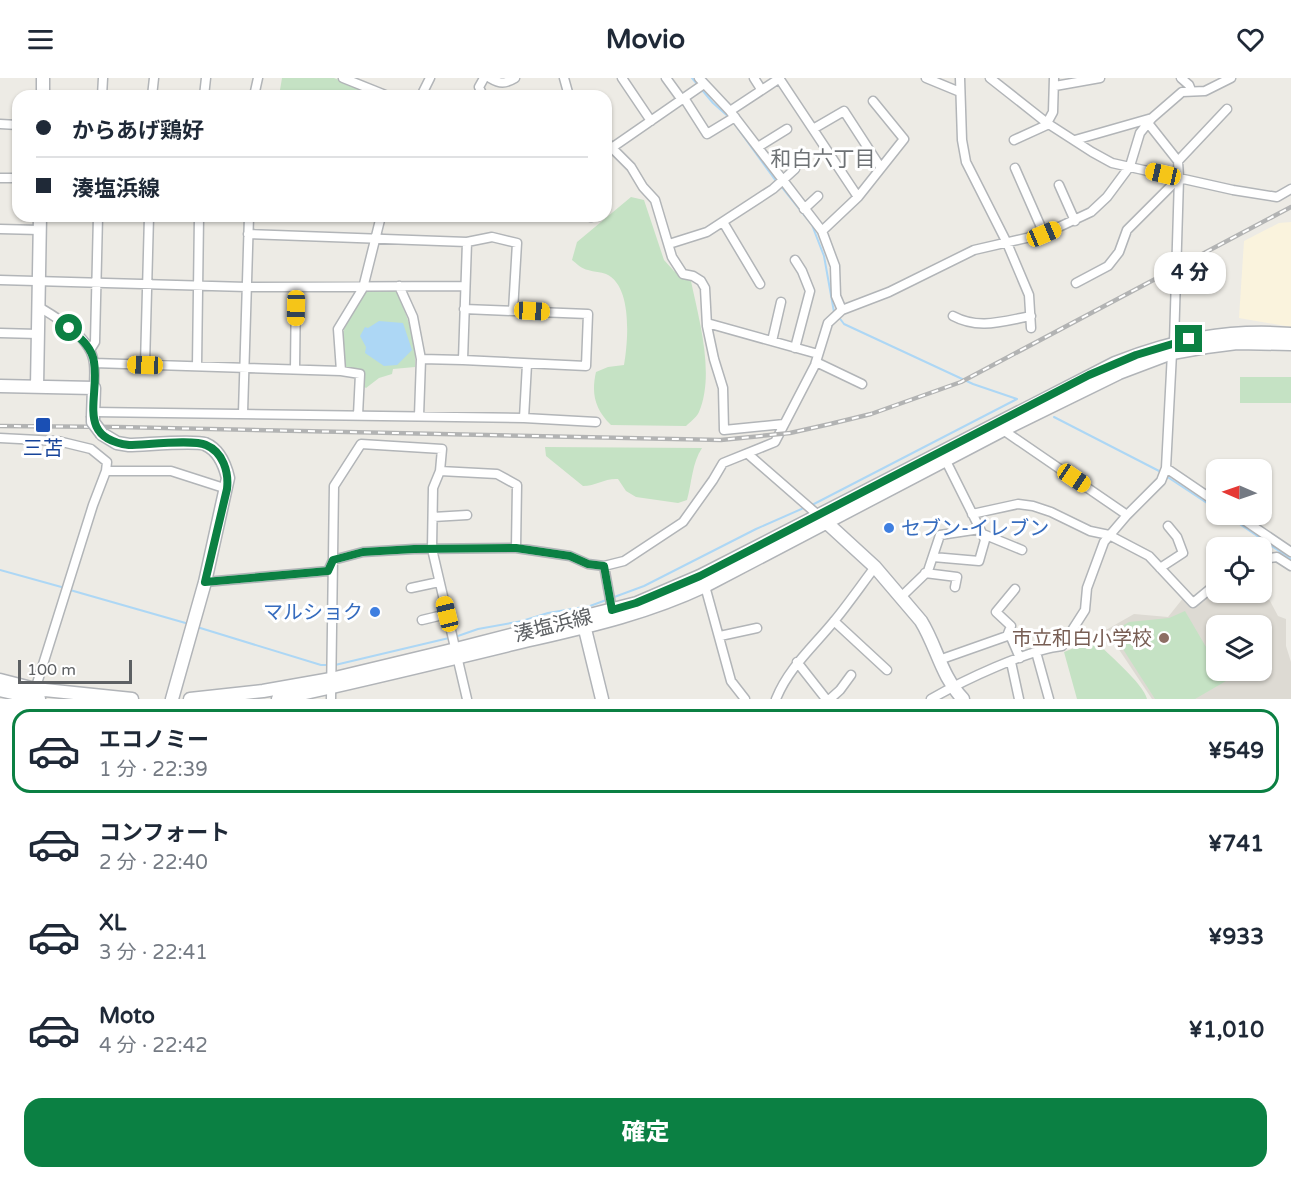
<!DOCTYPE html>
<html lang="ja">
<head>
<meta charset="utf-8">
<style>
  body { margin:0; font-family:"Varela Round","Noto Sans JP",sans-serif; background:#f6f6f7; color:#1f2937; height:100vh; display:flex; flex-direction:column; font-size:22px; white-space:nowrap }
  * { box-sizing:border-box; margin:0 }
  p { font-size:20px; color:#747a83 }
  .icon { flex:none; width:33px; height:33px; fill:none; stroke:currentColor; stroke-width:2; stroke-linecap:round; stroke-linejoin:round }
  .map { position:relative; height:621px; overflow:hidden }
  .panel { display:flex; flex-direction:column; background:#fff; flex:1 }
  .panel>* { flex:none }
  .top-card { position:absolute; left:12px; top:12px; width:600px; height:132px; border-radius:18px; box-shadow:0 2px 4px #0004; display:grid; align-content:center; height:132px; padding:0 24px; background:#fff }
  .needle { width:39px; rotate:272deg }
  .tools { position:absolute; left:1206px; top:381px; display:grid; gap:12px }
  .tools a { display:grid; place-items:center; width:66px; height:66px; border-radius:12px; background:#fff; box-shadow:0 2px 4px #0004; font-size:30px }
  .scale { position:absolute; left:18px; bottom:15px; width:114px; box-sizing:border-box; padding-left:6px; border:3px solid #5d6063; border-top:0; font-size:16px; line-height:21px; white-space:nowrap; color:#5d6063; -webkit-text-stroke:4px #fff; paint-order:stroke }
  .end { position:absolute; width:27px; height:27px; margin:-14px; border:8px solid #0b8043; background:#fff; box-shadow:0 0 0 3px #fff }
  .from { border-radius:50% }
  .bubble { position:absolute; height:42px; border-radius:18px; background:#fff; box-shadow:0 2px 4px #0004; font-size:20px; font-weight:800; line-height:42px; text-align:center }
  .car { position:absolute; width:18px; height:36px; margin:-18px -9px; border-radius:8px; box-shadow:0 0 4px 2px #0007; background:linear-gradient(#f5c518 24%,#345 0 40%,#f5c518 0 76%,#345 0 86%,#f5c518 0) }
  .top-card b { display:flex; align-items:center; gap:21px; height:57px; font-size:22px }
  .top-card b+b { border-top:2px solid #e0e1e3 }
  .top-card i { width:15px; height:15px; background:#1f2937 }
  ul { padding:10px 0 0; list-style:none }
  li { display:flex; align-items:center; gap:18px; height:84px; margin:0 12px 9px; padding:0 12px; border:3px solid transparent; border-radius:18px }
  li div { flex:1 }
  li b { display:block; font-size:22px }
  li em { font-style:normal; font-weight:800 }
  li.selected { border-color:#0b8043 }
  li>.icon { width:54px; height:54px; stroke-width:1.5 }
  .action { display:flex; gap:12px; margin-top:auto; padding:12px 24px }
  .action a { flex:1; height:69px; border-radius:18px; background:#0b8043; color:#fff; font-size:24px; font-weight:800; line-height:69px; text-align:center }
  header { display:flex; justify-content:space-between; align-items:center; height:78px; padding:0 24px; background:#fff; font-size:27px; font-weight:800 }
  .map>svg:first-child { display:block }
  .commercial { fill:#faf3dd }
  .education { fill:#dddad3; fill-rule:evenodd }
  .green { fill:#c5e2c4 }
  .water { fill:#add7f5 }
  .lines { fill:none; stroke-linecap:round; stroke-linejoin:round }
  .stream { stroke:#add7f5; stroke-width:2 }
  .street-casing { stroke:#b2b5b8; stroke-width:11 }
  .secondary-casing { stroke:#b1b4b8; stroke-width:15 }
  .street { stroke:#fff; stroke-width:8 }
  .secondary { stroke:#fff; stroke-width:12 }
  .rail-casing { stroke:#b2b3b3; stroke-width:4.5 }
  .rail { stroke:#fff; stroke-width:2; stroke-dasharray:7; stroke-linecap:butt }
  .secondary-bridge-casing { stroke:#b1b4b8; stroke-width:15; stroke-linecap:butt }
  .secondary-bridge { stroke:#fff; stroke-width:12 }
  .route { stroke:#0b8043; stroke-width:8 }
  .transit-dot { fill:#1a4fb4; stroke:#fff; stroke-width:2 }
  .shop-dot { fill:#3f7fe0; stroke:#fff; stroke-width:2 }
  .education-dot { fill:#8d6e63; stroke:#fff; stroke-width:2 }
  .labels { text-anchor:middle; stroke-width:6; stroke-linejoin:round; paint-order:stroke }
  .transit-label { font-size:20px; fill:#164399; stroke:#fff }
  .shop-label { font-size:20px; fill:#366cbe; stroke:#fff; text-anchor:start }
  .street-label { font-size:20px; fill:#5d6063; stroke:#fff }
  .education-label { font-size:20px; fill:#785e54; stroke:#fff; text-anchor:end }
  .neighbourhood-label { font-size:21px; fill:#6e7275; stroke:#fff }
</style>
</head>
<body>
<header><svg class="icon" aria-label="menu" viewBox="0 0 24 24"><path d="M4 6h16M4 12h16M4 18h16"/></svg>Movio<svg class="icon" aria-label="heart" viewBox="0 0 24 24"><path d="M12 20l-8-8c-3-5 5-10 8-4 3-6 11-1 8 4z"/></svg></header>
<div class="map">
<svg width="1291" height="621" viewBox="0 0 1291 621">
  <rect width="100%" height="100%" fill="#edebe5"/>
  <!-- commercial -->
  <path class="commercial" d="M1291 144V249L1239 240 1244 163 1279 145Z"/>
  <!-- education -->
  <path class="education" d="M1262 508 1278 538 1286 541V568L1291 584V621H1152L1106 552 1134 536 1168 539 1184 519 1191 527 1216 509V514H1262ZM1216 548H1262V592H1216Z"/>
  <!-- green -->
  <path class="green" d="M282 0H334L361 11 359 18H279Z
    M631 119 644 122 664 182 674 193 691 203C699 242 715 296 699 334 696 340 690 344 686 348L611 347C595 331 591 316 596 294L608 289 624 287C628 264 633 208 606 196 601 194 594 194 588 192 582 191 577 186 572 182L577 164Z
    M380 211 396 212C407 238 417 261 415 289L393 291 392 296 379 300 366 310 363 308V293L345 290 342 263 344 251 365 213Z
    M1240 299H1291V325H1240Z
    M545 369 702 370C692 385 692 404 687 422L678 425 636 419 626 413 618 401C605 400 596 408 583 408L546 378Z
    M1185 533 1216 586V592L1220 593 1226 603 1195 621H1155L1112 554 1129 544 1169 540Z
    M1094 562C1106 574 1144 606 1147 621H1077L1064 574Z"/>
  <!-- water -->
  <path class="water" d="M379 243 403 245 412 272 397 287 384 288 365 275 366 269 360 258 365 249 368 250Z"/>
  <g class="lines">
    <!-- stream -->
    <path class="stream" d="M692 0 713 25 731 41 776 103
      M780 107 812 147 824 178 834 234
      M838 238 844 246 973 306 1017 321
      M1054 339 1161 394
      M1166 398 1216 431
      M812 427 1017 321
      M1225 436 1291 481
      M0 492 65 510
      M70 512 189 546
      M197 549 321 587H329
      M455 559 478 551 522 543 548 535 590 528 644 508 756 451 806 429
      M335 587 449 560"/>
    <defs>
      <path id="street" d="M343 0 388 18
        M490 0C500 6 505 6 515 0
        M564 0 569 18
        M622 0 651 43
        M666 0 682 22
        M699 0 730 33 822 153 835 188 836 218 842 232
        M754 0 761 11
        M779 0 858 119
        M926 0 960 14
        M960 0 962 62 966 84 1007 165 1029 217 1031 250
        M990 0 1047 45 1092 74 1112 85 1233 112 1277 119 1291 111
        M1181 0 1189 7 1191 12
        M1055 8 1100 0
        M102 18 103 0
        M152 18 154 0
        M204 18 206 0
        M254 18 258 0
        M421 18 430 0
        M483 18 479 9 484 0
        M684 20 707 56 735 39
        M730 33 780 0
        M1047 45 1053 34 1054 0
        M1148 45 1178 83 1179 100 1174 265
        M0 46 18 47
        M813 51 844 33 881 90
        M1014 62 1049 46
        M1075 62 1152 40
        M606 64 631 89 643 109 655 122 672 179 683 196 693 198 701 203 705 210 707 248 714 281 723 310 724 352 784 346
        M613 69 704 6
        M758 69 787 51
        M1178 83 1227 31
        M1015 90 1044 156
        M0 100H18
        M1059 107 1075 143
        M606 122V123
        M804 131 818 118
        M591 139 592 138
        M723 144 760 206
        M0 151 40 152
        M822 153 858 119 904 61 873 23
        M248 156 467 164 492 159 517 165 513 233 588 236 586 288 463 282 467 164
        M669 166 707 154 773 111 795 91
        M0 202 247 209 465 208
        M1076 205 1108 188 1119 174 1127 152 1179 100
        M399 208 413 239 421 281 419 338
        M39 229C59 241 92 260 94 286 95 294 94 303 94 310
        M464 231 513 233
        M953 238C979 252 1003 243 1031 238
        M707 245 818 276
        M0 255 38 256
        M772 263 781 224
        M795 270 810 213 802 193 795 182
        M90 272 95 264 98 138
        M421 281 463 282
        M816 284 862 306
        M94 285 341 293 360 296 358 337
        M145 287 149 138
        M197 288 199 138
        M295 291 296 209
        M341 293 338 251 363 210 381 138
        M93 334 524 340 596 344
        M243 335 249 138
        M524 340 527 286
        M1003 352 1127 437
        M0 360 58 363 91 371 107 384 106 393 93 427 34 615
        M748 376 818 437
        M1166 390 1216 424
        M106 393H171L227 411
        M440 393 497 396 517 407 516 470
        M972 436 1018 426 1033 428 1051 434 1090 453 1109 457 1149 478 1193 525 1216 506
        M1235 436 1291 474
        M433 439 467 437
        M983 456 1022 472
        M933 479 979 483 985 462 980 451
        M1262 481 1277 479 1291 488
        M604 488 612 532
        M1160 490 1183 475 1177 459 1168 448
        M925 495 957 499 955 509
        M205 504 328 493 333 482 363 474 414 471 516 470 570 478 588 486 604 488 624 483 683 444 713 402 723 385 775 364 815 287 828 245 842 232 889 214 974 172 1044 156 1091 134 1107 119 1130 88 1140 55 1152 40 1182 14 1205 13 1231 0
        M705 508 731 603 745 621
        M411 510 439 504
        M901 519 928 493 940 457 980 451 946 383
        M422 542 447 536
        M834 543 887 592
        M720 558 757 550
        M1007 558 1011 548 996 534 1015 511
        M1036 574 1049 621
        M939 582 1010 557 1020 580
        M797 584 826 621
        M1011 584 1019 621
        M331 621 334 408 361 366 442 371 440 393 433 410 432 471 467 621
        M776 621C789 589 814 568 835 542 849 525 862 506 875 489
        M830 621 840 612 851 597
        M931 621C962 603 1027 572 1062 568L1085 532 1087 510 1104 464 1127 437 1161 403 1166 390 1172 275"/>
      <path id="secondary" d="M43 18V0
        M0 308 94 310 93 338
        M37 309 40 138
        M102 356 117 365 129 367C144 367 193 362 205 366 219 372 225 387 228 400L205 504 172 621
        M827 445 875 489 921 543C937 569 941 598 963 621
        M583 543 602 621
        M0 602 35 611 132 621
        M0 612 39 621
        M190 621 263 613 331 601 456 571 637 525 700 498 1115 285C1174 262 1227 251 1291 256
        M278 621C356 604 435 585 513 566 581 550 641 538 705 508L1003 352 1119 295 1172 275 1206 269 1237 265 1291 266"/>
    </defs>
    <!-- street casing -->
    <use href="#street" class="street-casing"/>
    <!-- secondary casing -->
    <use href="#secondary" class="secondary-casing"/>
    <!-- street -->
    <use href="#street" class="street"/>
    <!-- secondary -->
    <use href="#secondary" class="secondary"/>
    <defs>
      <path id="rail" d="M0 348 118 349 721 362 790 355 830 346 871 336 961 304 1291 129"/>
    </defs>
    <!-- rail casing -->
    <use href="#rail" class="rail-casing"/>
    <!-- rail -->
    <use href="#rail" class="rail"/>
    <defs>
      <path id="secondary-bridge" d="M93 338V344L102 356"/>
    </defs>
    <!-- secondary-bridge casing -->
    <use href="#secondary-bridge" class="secondary-bridge-casing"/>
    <!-- secondary-bridge -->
    <use href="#secondary-bridge" class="secondary-bridge"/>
  </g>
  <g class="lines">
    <!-- route -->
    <path class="route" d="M69 250C80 260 92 269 94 284 100 319 75 360 129 367 145 367 193 361 206 367 223 374 229 394 227 411L205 504 328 493 333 482 363 474 414 471 516 470 570 478 588 486 604 488 612 532 636 525 700 498 1089 297 1136 277 1189 261"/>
  </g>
  <!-- markers -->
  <rect class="transit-dot" x="35" y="339" width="16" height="16" rx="3"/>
  <g class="shop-dot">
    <circle cx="889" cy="450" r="6"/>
    <circle cx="375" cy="534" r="6"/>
  </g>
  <circle class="education-dot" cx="1164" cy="560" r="6"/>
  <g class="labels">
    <!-- transit labels -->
    <g class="transit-label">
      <text x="43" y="377">三苫</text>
    </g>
    <!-- shop labels -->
    <g class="shop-label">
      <text x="901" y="457">セブン-イレブン</text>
      <text x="363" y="541" text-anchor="end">マルショク</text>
    </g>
    <!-- street labels -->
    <g class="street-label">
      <text transform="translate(553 547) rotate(-14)" y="7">湊塩浜線</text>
    </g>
    <!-- education labels -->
    <g class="education-label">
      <text x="1152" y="567">市立和白小学校</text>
    </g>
    <!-- neighbourhood labels -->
    <g class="neighbourhood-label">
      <text x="823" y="88">和白六丁目</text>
    </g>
  </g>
</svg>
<div class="tools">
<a><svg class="needle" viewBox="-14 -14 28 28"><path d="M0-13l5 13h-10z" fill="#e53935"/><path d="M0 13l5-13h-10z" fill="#747a83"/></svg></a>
<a><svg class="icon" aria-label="locate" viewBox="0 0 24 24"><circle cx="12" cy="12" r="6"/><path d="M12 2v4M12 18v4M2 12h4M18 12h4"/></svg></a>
<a><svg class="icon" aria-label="layers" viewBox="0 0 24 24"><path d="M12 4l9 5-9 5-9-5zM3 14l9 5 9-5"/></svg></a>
</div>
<div class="scale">100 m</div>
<i class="end from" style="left:69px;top:250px"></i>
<i class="end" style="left:1189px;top:261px"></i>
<div class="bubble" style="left:1154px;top:174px;width:72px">4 分</div>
<i class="car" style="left:1163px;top:96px;rotate:283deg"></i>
<i class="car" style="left:1044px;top:156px;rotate:67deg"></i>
<i class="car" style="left:296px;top:230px;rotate:181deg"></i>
<i class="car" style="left:532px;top:233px;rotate:93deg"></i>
<i class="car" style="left:145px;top:287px;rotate:272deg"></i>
<i class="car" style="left:1074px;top:400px;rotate:124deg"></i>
<i class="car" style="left:447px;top:536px;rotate:346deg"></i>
<div class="top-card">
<b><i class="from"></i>からあげ鶏好</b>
<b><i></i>湊塩浜線</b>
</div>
</div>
<section class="panel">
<ul>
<li class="selected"><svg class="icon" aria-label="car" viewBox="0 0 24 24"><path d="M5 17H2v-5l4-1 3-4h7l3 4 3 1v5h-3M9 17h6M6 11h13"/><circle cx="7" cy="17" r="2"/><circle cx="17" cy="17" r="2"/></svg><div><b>エコノミー</b><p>1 分 · 22:39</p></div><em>¥549</em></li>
<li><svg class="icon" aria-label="car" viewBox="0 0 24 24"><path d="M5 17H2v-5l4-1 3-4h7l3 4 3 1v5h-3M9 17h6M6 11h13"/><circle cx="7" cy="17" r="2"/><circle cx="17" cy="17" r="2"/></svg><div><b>コンフォート</b><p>2 分 · 22:40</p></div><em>¥741</em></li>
<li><svg class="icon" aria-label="car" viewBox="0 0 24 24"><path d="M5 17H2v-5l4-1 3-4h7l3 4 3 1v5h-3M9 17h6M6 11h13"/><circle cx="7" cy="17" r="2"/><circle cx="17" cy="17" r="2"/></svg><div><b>XL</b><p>3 分 · 22:41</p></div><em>¥933</em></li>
<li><svg class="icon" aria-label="car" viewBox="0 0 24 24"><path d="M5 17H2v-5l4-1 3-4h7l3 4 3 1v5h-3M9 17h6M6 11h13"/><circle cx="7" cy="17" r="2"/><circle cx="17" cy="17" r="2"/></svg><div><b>Moto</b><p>4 分 · 22:42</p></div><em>¥1,010</em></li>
</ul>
<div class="action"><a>確定</a></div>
</section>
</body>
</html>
